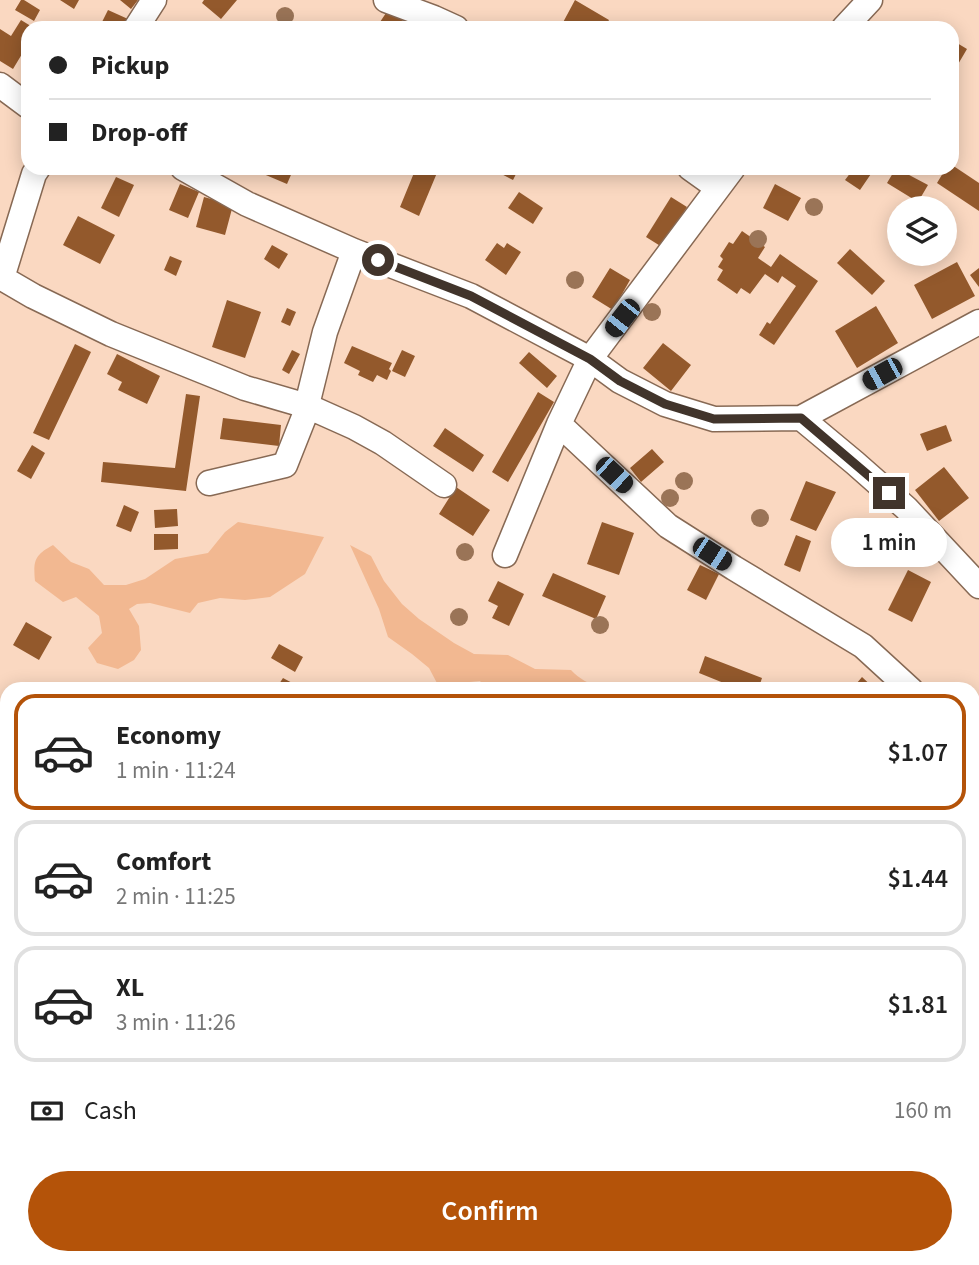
<!DOCTYPE html>
<html lang="en">
<head>
<meta charset="utf-8">
<style>
  body { margin:0; font-family:"Source Sans 3",sans-serif; background:#f2f2f2; color:#222; height:100vh; display:flex; flex-direction:column; font-size:26px; white-space:nowrap }
  * { box-sizing:border-box; margin:0 }
  p { font-size:23px; color:#767676 }
  .icon { flex:none; width:38px; height:38px; fill:none; stroke:currentColor; stroke-width:2; stroke-linecap:round; stroke-linejoin:round }
  .map { position:relative; flex:1; overflow:hidden }
  .sheet { position:absolute; left:0px; top:682px; width:980px; height:583px; display:flex; flex-direction:column; background:#fff; border-radius:21px 21px 0 0; box-shadow:0 4px 18px #0003 }
  .sheet>* { flex:none }
  .top-card { position:absolute; left:21px; top:21px; width:938px; height:154px; border-radius:21px; box-shadow:0 4px 18px #0003; display:grid; align-content:center; height:154px; padding:0 28px; background:#fff }
  .controls { position:absolute; left:887px; top:196px; display:grid; gap:14px }
  .controls a { display:grid; place-items:center; width:70px; height:70px; border-radius:50%; background:#fff; box-shadow:0 4px 18px #0003; font-size:35px }
  .end { position:absolute; width:32px; height:32px; margin:-16px; border:9px solid #41342b; background:#fff; box-shadow:0 0 0 4px #fff }
  .from { border-radius:50% }
  .bubble { position:absolute; height:49px; border-radius:24px; background:#fff; box-shadow:0 4px 18px #0003; font-size:23px; font-weight:600; line-height:49px; text-align:center }
  .car { position:absolute; width:21px; height:42px; margin:-21px -10px; border-radius:9px; box-shadow:0 0 5px 2px #0007; background:linear-gradient(#222 24%,#8ab4d8 0 40%,#222 0 76%,#8ab4d8 0 86%,#222 0) }
  .top-card b { display:flex; align-items:center; gap:24px; height:66px; font-size:26px }
  .top-card b+b { border-top:2px solid #e0e0e0 }
  .top-card i { width:18px; height:18px; background:#222 }
  ul { padding:12px 0 0; list-style:none }
  li { display:flex; align-items:center; gap:21px; height:116px; margin:0 14px 10px; padding:0 14px; border:4px solid #e0e0e0; border-radius:21px }
  li div { flex:1 }
  li b { display:block; font-size:26px }
  li em { font-style:normal; font-weight:600 }
  li.active { border-color:#b45309 }
  li>.icon { width:63px; height:63px; stroke-width:1.5 }
  .pay { display:flex; align-items:center; gap:18px; height:77px; padding:0 28px; font-size:26px }
  .pay p { margin-inline-start:auto }
  .action { display:flex; gap:14px; margin-top:auto; padding:14px 28px }
  .action a { flex:1; height:80px; border-radius:42px; background:#b45309; color:#fff; font-size:28px; font-weight:600; line-height:80px; text-align:center }
  .map>svg:first-child { display:block }
  .green { fill:#f2b891 }
  .lines { fill:none; stroke-linecap:round; stroke-linejoin:round }
  .stream { stroke:#b27549; stroke-width:7 }
  .building { fill:#93592c }
  .street-casing { stroke:#876954; stroke-width:27 }
  .street { stroke:#fff; stroke-width:24 }
  .tree { fill:#9a7457 }
  .route { stroke:#41342b; stroke-width:9 }
</style>
</head>
<body>
<div class="map">
<svg width="979" height="1265" viewBox="0 0 979 1265">
  <rect width="100%" height="100%" fill="#fad8c1"/>
  <!-- green -->
  <path class="green" d="M238 522 324 537 305 574 270 597 245 600 220 598 198 603 190 613 150 603 137 604 129 609 139 626 141 650 134 660 118 669 97 663 88 648 102 633 99 616 76 597 63 602 35 581C33 560 35 555 53 545L71 562 89 569 104 585H126L145 579 175 559 208 553 225 532Z
    M350 545 371 556 384 581 402 604 419 619 454 643 474 654 508 655 535 669 571 670C588 688 606 688 629 689H486L480 681 438 685 429 668 412 654 388 637 379 609Z"/>
  <g class="lines">
    <!-- stream -->
    <path class="stream" d="M0 1207 7 1218
      M22 1265V1258"/>
  </g>
  <!-- building -->
  <path class="building" d="M21 0H24L40 10 34 21 15 10Z
    M60 0H79L74 9Z
    M120 0H138L131 9Z
    M204 0H237L221 19 202 3Z
    M575 0 609 20 605 28H560Z
    M108 10 128 19 123 28H99Z
    M388 10 403 20 398 28H376Z
    M21 20 34 28H28V44L13 69 0 61V29L11 36Z
    M952 40 967 49 957 66 952 63Z
    M952 165 979 183V211L937 183 946 168H952Z
    M249 168H294L287 184Z
    M416 168H439L419 216 400 207Z
    M490 168H519L513 180Z
    M854 168H875L860 190 845 180Z
    M896 168 928 185 918 202 887 183Z
    M116 177 134 185 119 217 101 208Z
    M180 184 199 192 188 218 169 210Z
    M775 184 801 198 788 221 763 208Z
    M519 192 543 208 533 224 508 208Z
    M204 197 233 205 225 235 196 227Z
    M671 197 687 207 662 247 646 237Z
    M78 216 115 235 100 264 63 245Z
    M742 231 765 247 758 258 771 267 780 254 818 281 774 345 759 335 767 322 770 324 796 286 782 276 778 283 765 274 750 294 741 288 737 294 717 280 723 270 718 267 723 259 720 256 729 242 733 244Z
    M497 243 504 248 507 243 521 252 506 275 485 260Z
    M272 245 288 254 279 269 264 259Z
    M850 249 885 281 872 295 837 263Z
    M170 256 182 261 176 276 164 270Z
    M957 262 975 296 932 319 914 285Z
    M610 268 630 280 613 310 592 297Z
    M979 268V287L970 275Z
    M227 300 261 312 245 358 212 347Z
    M876 306 898 343 857 368 835 331Z
    M287 308 296 312 290 326 281 322Z
    M663 343 691 365 671 391 643 368Z
    M75 344 91 352 49 440 33 433Z
    M352 346 392 363 389 369 391 371 387 380 377 375 373 382 358 375 360 371 344 363Z
    M292 350 300 354 289 374 282 370Z
    M402 350 415 356 405 377 392 371Z
    M529 352 557 376 547 388 519 363Z
    M117 354 160 376 147 404 118 390 122 382 107 374Z
    M538 392 554 402 508 482 492 472Z
    M186 394 200 396 186 491 101 482 103 462 175 468Z
    M223 418 281 425 279 446 220 439Z
    M946 425 952 441 927 451 920 434Z
    M445 428 484 455 473 472 433 446Z
    M32 445 45 453 31 479 17 471Z
    M652 449 664 462 641 482 630 468Z
    M944 467 969 498 939 521 915 490Z
    M806 481 836 492 816 531 790 520Z
    M456 487 490 510 473 536 439 514Z
    M124 505 139 512 131 532 116 526Z
    M177 509 178 526 155 528 154 510Z
    M602 522 634 533 619 575 587 564Z
    M154 534H178V549L154 550Z
    M796 535 811 541 800 572 784 565Z
    M700 565 719 574 706 600 687 590Z
    M908 570 931 582 912 622 888 610Z
    M553 573 606 596 596 619 542 596Z
    M498 581 524 594 509 626 492 618 498 606 488 601Z
    M26 622 52 637 39 660 13 645Z
    M279 644 303 657 295 672 271 658Z
    M705 656 762 678 758 690H741L699 673Z
    M862 677 876 690H851Z
    M283 678 296 685 293 690H280L277 687Z
    M0 935 7 938V953L0 967Z
    M7 997V1020L0 1016V1010Z
    M556 1258H572L576 1259 575 1265H554Z
    M700 1258H741L738 1265H697Z
    M766 1258H779L775 1265 765 1260Z
    M908 1258H942L944 1260 942 1265H905Z"/>
  <g class="lines">
    <defs>
      <path id="street" d="M386 0 434 18 456 28
        M136 28 154 0
        M844 28 870 0
        M0 85 28 106
        M38 168 34 174 2 278 33 296 111 334 245 388 307 406 354 427 383 443 444 485
        M183 168 247 204 354 251 471 296 590 359 620 381 665 404 714 419 801 418 855 463 906 508 979 586
        M690 168 718 188
        M801 418 979 322
        M559 424 668 526 734 568 863 646 911 690
        M209 483 285 465 304 417 325 332 354 251
        M505 555 559 424 590 359 733 168
        M973 722 979 725
        M0 865 7 870
        M833 1258 852 1265"/>
    </defs>
    <!-- street casing -->
    <use href="#street" class="street-casing"/>
    <!-- street -->
    <use href="#street" class="street"/>
  </g>
  <!-- trees -->
  <g class="tree">
    <circle cx="285" cy="16" r="9"/>
    <circle cx="814" cy="207" r="9"/>
    <circle cx="758" cy="239" r="9"/>
    <circle cx="575" cy="280" r="9"/>
    <circle cx="652" cy="312" r="9"/>
    <circle cx="684" cy="481" r="9"/>
    <circle cx="670" cy="498" r="9"/>
    <circle cx="760" cy="518" r="9"/>
    <circle cx="465" cy="552" r="9"/>
    <circle cx="459" cy="617" r="9"/>
    <circle cx="600" cy="625" r="9"/>
  </g>
  <g class="lines">
    <!-- route -->
    <path class="route" d="M378 260 471 296 590 359 620 381 665 404 714 419 801 418 889 493"/>
  </g>
</svg>
<div class="controls">
<a><svg class="icon" aria-label="layers" viewBox="0 0 24 24"><path d="M12 4l9 5-9 5-9-5zM3 14l9 5 9-5"/></svg></a>
</div>
<i class="end from" style="left:378px;top:260px"></i>
<i class="end" style="left:889px;top:493px"></i>
<div class="bubble" style="left:831px;top:518px;width:116px">1 min</div>
<i class="car" style="left:622px;top:318px;rotate:218deg"></i>
<i class="car" style="left:882px;top:374px;rotate:241deg"></i>
<i class="car" style="left:614px;top:475px;rotate:133deg"></i>
<i class="car" style="left:712px;top:554px;rotate:123deg"></i>
<div class="top-card">
<b><i class="from"></i>Pickup</b>
<b><i></i>Drop-off</b>
</div>
<section class="sheet">
<ul>
<li class="active"><svg class="icon" aria-label="car" viewBox="0 0 24 24"><path d="M5 17H2v-5l4-1 3-4h7l3 4 3 1v5h-3M9 17h6M6 11h13"/><circle cx="7" cy="17" r="2"/><circle cx="17" cy="17" r="2"/></svg><div><b>Economy</b><p>1 min · 11:24</p></div><em>$1.07</em></li>
<li><svg class="icon" aria-label="car" viewBox="0 0 24 24"><path d="M5 17H2v-5l4-1 3-4h7l3 4 3 1v5h-3M9 17h6M6 11h13"/><circle cx="7" cy="17" r="2"/><circle cx="17" cy="17" r="2"/></svg><div><b>Comfort</b><p>2 min · 11:25</p></div><em>$1.44</em></li>
<li><svg class="icon" aria-label="car" viewBox="0 0 24 24"><path d="M5 17H2v-5l4-1 3-4h7l3 4 3 1v5h-3M9 17h6M6 11h13"/><circle cx="7" cy="17" r="2"/><circle cx="17" cy="17" r="2"/></svg><div><b>XL</b><p>3 min · 11:26</p></div><em>$1.81</em></li>
</ul>
<div class="pay"><svg class="icon" aria-label="cash" viewBox="0 0 24 24"><path d="M3 7h18v10H3z"/><circle cx="12" cy="12" r="2"/></svg>Cash<p>160 m</p></div>
<div class="action"><a>Confirm</a></div>
</section>
</div>
</body>
</html>
